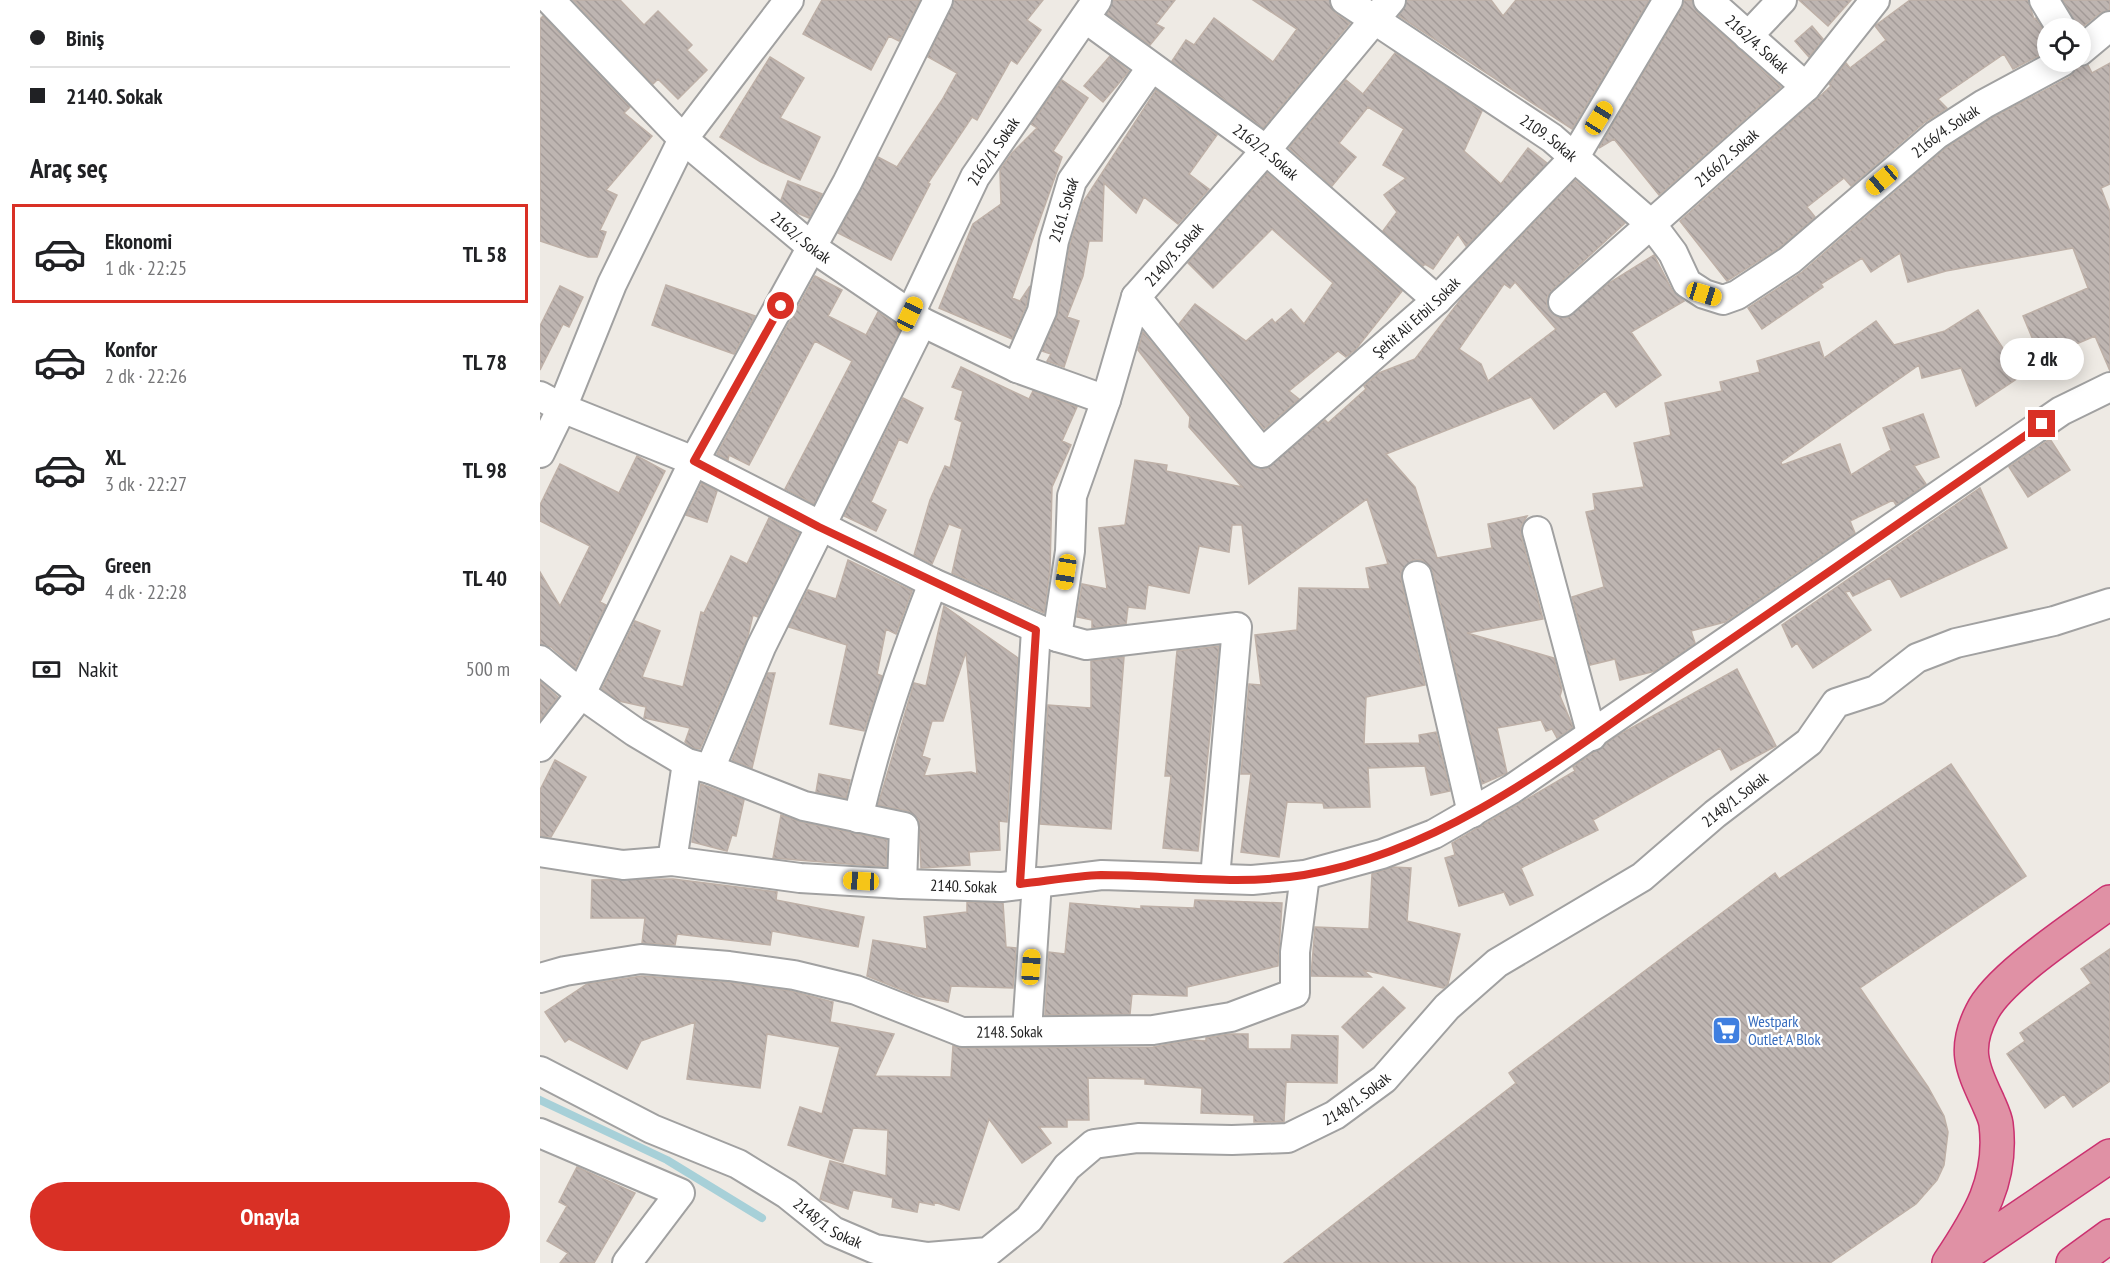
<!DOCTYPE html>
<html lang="tr">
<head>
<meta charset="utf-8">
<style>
  body { margin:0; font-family:"PT Sans Narrow",sans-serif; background:#f2f2f2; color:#202124; height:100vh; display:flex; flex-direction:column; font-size:22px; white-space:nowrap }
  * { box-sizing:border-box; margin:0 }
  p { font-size:20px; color:#757577 }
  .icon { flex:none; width:33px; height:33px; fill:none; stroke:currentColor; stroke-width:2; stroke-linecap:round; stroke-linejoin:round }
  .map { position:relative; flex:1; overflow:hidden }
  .sheet { display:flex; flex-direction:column; background:#fff; width:540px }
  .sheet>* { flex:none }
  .banner { display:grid; align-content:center; height:132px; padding:0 30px; background:#fff }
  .fabs { position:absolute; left:1497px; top:18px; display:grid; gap:12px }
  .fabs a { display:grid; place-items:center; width:54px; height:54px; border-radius:50%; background:#fff; box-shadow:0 3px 15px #0003; font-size:30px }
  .end { position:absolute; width:27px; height:27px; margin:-14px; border:8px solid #d93025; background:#fff; box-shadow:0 0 0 3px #fff }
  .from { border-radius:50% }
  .bubble { position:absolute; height:42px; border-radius:21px; background:#fff; box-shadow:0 3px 15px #0003; font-size:20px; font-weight:700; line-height:42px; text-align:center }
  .car { position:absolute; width:18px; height:36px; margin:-18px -9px; border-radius:8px; box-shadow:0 0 4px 2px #0007; background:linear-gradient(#f5c518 24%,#345 0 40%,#f5c518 0 76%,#345 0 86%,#f5c518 0) }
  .banner b { display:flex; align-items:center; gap:21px; height:57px; font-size:22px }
  .banner b+b { border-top:2px solid #e0e0e0 }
  .banner i { width:15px; height:15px; background:#202124 }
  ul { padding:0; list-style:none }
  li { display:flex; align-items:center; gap:18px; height:99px; margin:0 12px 9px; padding:0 18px; border:3px solid transparent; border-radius:0px }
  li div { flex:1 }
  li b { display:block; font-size:22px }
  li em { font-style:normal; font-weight:700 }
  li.active { border-color:#d93025 }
  li>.icon { width:54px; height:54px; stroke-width:1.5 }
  h2 { padding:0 30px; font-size:27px; line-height:72px }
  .pay { display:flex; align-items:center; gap:15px; height:66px; padding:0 30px; font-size:22px }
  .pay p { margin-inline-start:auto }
  .button { display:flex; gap:12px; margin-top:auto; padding:12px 30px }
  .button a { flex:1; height:69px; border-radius:36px; background:#d93025; color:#fff; font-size:24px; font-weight:700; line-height:69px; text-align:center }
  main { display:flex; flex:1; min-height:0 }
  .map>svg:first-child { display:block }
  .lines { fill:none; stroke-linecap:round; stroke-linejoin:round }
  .stream { stroke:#a7d0d8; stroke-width:8 }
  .building { fill:url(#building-back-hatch); stroke:#beb0a7; stroke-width:1.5; fill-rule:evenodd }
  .minor-casing { stroke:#a1a1a1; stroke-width:32 }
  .highway-casing { stroke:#cb3170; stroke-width:36 }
  .minor { stroke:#fff; stroke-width:28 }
  .highway { stroke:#e091a5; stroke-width:33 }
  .route { stroke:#d93025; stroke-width:8 }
  .labels { text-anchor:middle; stroke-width:4.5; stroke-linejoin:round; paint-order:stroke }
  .street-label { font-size:16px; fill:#1d1d1d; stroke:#fff }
  .shop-label { font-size:16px; fill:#366cbe; stroke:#fff; text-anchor:start }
</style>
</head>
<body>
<main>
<section class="sheet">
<div class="banner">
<b><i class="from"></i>Biniş</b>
<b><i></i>2140. Sokak</b>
</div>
<h2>Araç seç</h2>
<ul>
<li class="active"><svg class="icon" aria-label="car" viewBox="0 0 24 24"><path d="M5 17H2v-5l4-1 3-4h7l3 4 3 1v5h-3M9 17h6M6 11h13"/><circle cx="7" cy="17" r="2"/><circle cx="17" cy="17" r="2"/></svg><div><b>Ekonomi</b><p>1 dk · 22:25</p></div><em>TL 58</em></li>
<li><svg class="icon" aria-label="car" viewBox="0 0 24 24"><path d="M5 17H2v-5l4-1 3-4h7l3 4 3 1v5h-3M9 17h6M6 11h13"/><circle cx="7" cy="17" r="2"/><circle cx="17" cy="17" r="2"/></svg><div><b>Konfor</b><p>2 dk · 22:26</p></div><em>TL 78</em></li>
<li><svg class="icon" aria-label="car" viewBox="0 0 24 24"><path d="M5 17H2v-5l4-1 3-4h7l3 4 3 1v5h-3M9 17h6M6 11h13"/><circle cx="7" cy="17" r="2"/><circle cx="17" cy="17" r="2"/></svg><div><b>XL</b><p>3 dk · 22:27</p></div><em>TL 98</em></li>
<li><svg class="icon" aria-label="car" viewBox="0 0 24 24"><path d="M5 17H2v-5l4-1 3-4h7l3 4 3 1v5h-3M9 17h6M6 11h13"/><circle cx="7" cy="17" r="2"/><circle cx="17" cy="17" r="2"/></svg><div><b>Green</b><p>4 dk · 22:28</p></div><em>TL 40</em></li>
</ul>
<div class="pay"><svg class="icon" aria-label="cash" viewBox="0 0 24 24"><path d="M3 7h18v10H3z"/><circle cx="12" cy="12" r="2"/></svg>Nakit<p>500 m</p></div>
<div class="button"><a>Onayla</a></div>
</section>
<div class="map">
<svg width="1570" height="1263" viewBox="0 0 1570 1263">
  <defs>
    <pattern id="building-back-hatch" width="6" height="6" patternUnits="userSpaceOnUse" patternTransform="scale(1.5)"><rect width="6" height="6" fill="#beb5b1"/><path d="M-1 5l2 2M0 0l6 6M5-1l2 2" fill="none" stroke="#a39b98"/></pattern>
  </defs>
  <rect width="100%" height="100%" fill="#eeeae4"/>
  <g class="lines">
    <!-- stream -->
    <path class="stream" d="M0 1100 127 1160 222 1218"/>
  </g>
  <!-- building -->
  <path class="building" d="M33 0H80L104 25 118 11 152 45 147 50 167 70 138 99 118 79 113 84Z
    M282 0H380L359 41 349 36 331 70 263 34Z
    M414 0H503L487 20 501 30 477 64 471 60 437 120 432 117 388 183 390 184 351 260 298 233 338 157 357 167 402 100 417 73 388 57Z
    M573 0H635L616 24 624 28 610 45 567 14Z
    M713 0H789L795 13 810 23 723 128 632 61 646 40 654 45 674 18 733 62 757 29Z
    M867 0H951L963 16 976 0H1109L1032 129 859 16Z
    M1144 0H1152L1157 12 1241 87 1119 195 1074 139 1059 148 1142 8Z
    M1259 0H1311L1288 26Z
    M1370 0H1488L1494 19 1496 18 1508 37V51L1473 69 1464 54 1398 99 1407 108 1385 122 1311 186 1304 178 1267 207 1275 217 1240 247 1187 281 1140 221 1277 99 1291 86 1289 84 1306 63 1310 68 1346 40 1335 26Z
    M1523 0H1570V10L1560 13 1540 29 1537 28Z
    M3 16 90 107 84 113 112 136 66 190 77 195 60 230 66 232 57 257H48L0 241V19Z
    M1272 26 1283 39 1269 57 1255 41Z
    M855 53 942 111 924 151 961 184 988 148 1007 163 926 246 918 234 893 269 885 264 883 266 843 231 857 212 844 195 866 178 843 165 864 129 828 107 799 143 816 157 792 186 749 148 806 80 823 94Z
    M570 56 589 71 563 102 544 86Z
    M230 57 264 78 240 118 280 137 260 180 221 162 180 137Z
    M1570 63V184L1561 188 1570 212V371L1555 336 1501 359 1483 316 1548 288 1533 248 1406 271 1368 282 1360 253 1331 272 1322 258 1281 284 1283 287 1222 329 1208 308 1261 273 1406 148 1452 118 1530 77 1537 67 1548 65 1552 73Z
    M522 80 548 98 513 151 522 157 472 298 480 301 490 286 486 306 472 339 399 308 433 224 461 204 460 170 472 153 497 128 491 124Z
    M616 90 677 135 649 174 669 189 638 224 604 197 596 213 564 183 562 241H549L543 276 527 317 539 321 524 367 507 361 511 354 502 351 518 314 530 245 543 202Z
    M727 173 862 291 816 349 806 357 798 351 749 391 759 399 724 429 639 324 655 304 706 341 732 319 735 323 751 309 764 324 793 283 732 229 673 288 648 263Z
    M1035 180 1085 223 1012 290 1007 297V306L1017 317 1027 318 1069 283 1114 255 1132 290 1144 301 1091 332 1121 375 1076 407 1065 391 1014 429 991 397 846 454 875 487 897 558 952 548 948 524 987 516 981 526V535L1003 619 927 633 1014 658 1022 689 1020 696 1033 727 1017 738 1012 729 1006 731 1001 720 957 728 967 773 942 784 893 572 882 560H873L861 571V579L885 685 826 697 824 744 880 743 879 735 896 732 910 791 891 795 885 766 828 768 830 807 784 808 783 803 747 802 739 857 701 852 711 774H701L709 684 721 685 715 635 757 630 759 588 830 589 826 568 848 564 827 499 709 584 702 525H692L689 552 659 546 649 593 608 585 605 609 588 607 586 624 552 628V620L537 617 542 584 567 589 559 528 585 525 595 460 627 465 626 471 702 487 649 427 650 417 598 350 603 332 709 463 717 469H726L785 420 788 423 826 389 824 386 839 373 875 359 921 299ZM975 282 1016 329 948 381 941 364 919 349 964 284 970 288Z
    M248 181 282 194 269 218 257 213 241 200Z
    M275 276 302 290 288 316 326 335 338 312 361 328 274 504 245 489 312 361 275 341 209 465 189 455 188 460 177 454Z
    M126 285 215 316 194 354 112 325Z
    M20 286 43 297 29 327 23 324 0 370V326Z
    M1438 310 1481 376 1436 406 1421 368 1382 378 1379 365 1241 462 1242 465 1300 444 1311 475 1351 450 1343 428 1383 414 1399 457 1374 466 1386 484 1356 505 1353 500 1310 521 1315 533 1185 622 1151 631 1155 643 1115 671 1080 680 1075 659 1050 665 1032 597 1064 587 1046 512 1055 510 1053 494 1104 487 1094 443 1131 435 1125 403 1182 391 1180 382 1220 372 1217 361 1279 342 1284 358 1336 321 1354 345 1405 331Z
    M421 367 489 399 493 391 537 407 522 441 531 445 512 487 510 570 504 613 412 573 422 529 409 524 392 564 374 555 390 500 405 466 410 468 422 422 415 419 423 391 412 387Z
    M363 398 383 408 367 443 359 439 331 502 346 510 336 531 304 516Z
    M1510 439 1530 470 1488 497 1469 467Z
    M97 456 125 471 60 602 66 605 35 668 11 647 0 644V572L20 606 50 546 0 521V505L20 464 79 493Z
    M162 483 177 491 167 522 146 515Z
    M1440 488 1467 548 1361 597 1350 578 1313 596 1310 591 1305 592 1331 630 1273 668 1257 643 1252 647 1242 625Z
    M229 518 259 533 218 617 213 615 208 636 160 749 153 748 145 742 150 728 104 718 106 707 79 701 62 689 95 621 120 631 102 677 143 687 161 612 164 613 191 556 207 564Z
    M308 560 372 591 356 634 346 629 337 674 342 676 324 731 290 724 307 645 249 627 268 590 296 599Z
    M404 606 478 658 467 822 459 821 460 850 429 852 430 865 381 868 379 820 368 811 338 805 374 683 386 686ZM426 652 437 774 431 772 384 776 390 759 382 756 392 721H403Z
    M679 646 658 851 623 848 631 776H625L637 651Z
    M584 657 571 829 500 824 508 705 551 708V661Z
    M1197 669 1236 746 1191 770 1180 748 1053 820 1058 830 981 868 993 895 970 905 964 892 919 906 905 858 915 855 912 843 1035 771 1033 767 1077 736Z
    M228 673H235L212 768 192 760Z
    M0 681 18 697 0 720Z
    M15 760 46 777 11 837 0 836V790Z
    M1411 764 1486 876 1320 988 1388 1087 1404 1116 1408 1132 1404 1165 1397 1180 1376 1204 1290 1263H744L976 1083 969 1073 1235 873 1239 879Z
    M279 774 310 780 306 798 276 792Z
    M161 784 204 800 196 836 192 835 187 851 152 842Z
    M241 815 261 822 347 840 346 867 233 858Z
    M853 867 871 868 867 921 920 934 908 984 903 988 823 970 831 977 771 976 775 927 829 929 832 874Z
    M133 879 237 892 236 900 324 917 318 947 232 931 230 945 137 934 135 945 102 943 105 918H51L52 880Z
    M655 900 742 903 738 966 647 987V996L592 994 590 1014 505 1015 509 952 525 954 530 903 601 909V906L654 908Z
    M427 902 463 903 466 947 476 948 473 988 411 986 408 1002 377 996 327 976 333 940 387 949 384 917 427 912Z
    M1570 949V1081L1533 1107 1524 1094 1505 1108 1467 1054 1485 1041 1480 1033 1551 983 1541 969Z
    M102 976 187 982 251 991 293 1002 290 1022 354 1034 335 1076 411 1077 413 1046 422 1048 613 1047 651 1040 666 1041V1038L689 1034H708V1049H751L752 1035 798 1036 797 1083 746 1082 744 1122H714V1115L661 1113 662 1088 605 1084V1079L548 1078 549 1120H527V1127H499L511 1143 482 1163 449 1119 419 1210 394 1202V1205L379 1202 377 1212 352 1207 353 1198 313 1190 308 1209 280 1199 290 1161 346 1176 348 1130 313 1128 303 1162 248 1145 260 1107 282 1114 300 1047 227 1034 220 1088 147 1079 155 1022 101 1041 87 1069 29 1039 25 1042 5 1012 47 984Z
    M843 987 865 1008 823 1048 802 1027Z
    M37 1167 95 1193 54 1263H20L28 1253 7 1241 27 1206 19 1202Z"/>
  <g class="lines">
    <defs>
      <g id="minor">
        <path id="s1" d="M10 0 143 139 273 248 382 322 477 368 566 400"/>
        <path d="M249 0 143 139 72 284 22 408 154 461 393 583 517 637 546 645 697 627 675 878"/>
        <path id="s2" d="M805 0 1012 138 1112 225 1133 253 1147 283 1164 294 1183 300 1197 295 1250 260 1396 135 1444 104 1522 62"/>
        <path id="s3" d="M1168 0 1266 87"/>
        <path d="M1504 0 1521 28"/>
        <path id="s4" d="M545 18 726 150 897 300"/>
        <path d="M1208 36 1242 0"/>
        <path d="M1540 51 1570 26"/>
        <path id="s5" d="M596 297 722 453 897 300 1034 158 1128 0"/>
        <path id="s6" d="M1023 302 1266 87 1335 0"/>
        <path id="s7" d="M370 314 435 177 557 0"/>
        <path id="s8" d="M477 368 502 311 514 241 532 181 611 68"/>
        <path d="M0 396 22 408 0 453"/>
        <path d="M997 531 1052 736"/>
        <path d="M877 576 932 813"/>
        <path id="s9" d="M517 637 530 551 532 496 566 400 596 297 726 150 851 0"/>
        <path d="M0 660 41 694 95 732 147 763 170 769 264 806 364 827 362 884"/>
        <path d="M0 747 41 694 154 461 307 183 398 0"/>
        <path d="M170 769 221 647 382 322"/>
        <path d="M318 818C337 737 363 660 393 583"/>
        <path id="s10" d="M0 852 83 865 132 861 260 878 362 884 462 887 562 875 712 880 765 875 842 854 894 834 972 789 1521 411 1570 387"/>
        <path d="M132 861 147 763"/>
        <path d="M480 884 496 630"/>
        <path id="s11" d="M0 978 25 971 101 959 189 966 254 975 316 990 422 1032 613 1030 691 1017 755 993V952L765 875"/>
        <path d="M487 1031 497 882"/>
        <path id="s12" d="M0 1071 112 1129 198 1164 247 1194 293 1231 335 1249 388 1257 448 1252 489 1219 527 1167 554 1144 598 1138 692 1140 748 1138 795 1115 844 1079 907 1007 957 963 1102 877 1175 814 1269 742 1296 703 1336 690 1377 658 1416 643 1514 621 1570 603"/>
        <path d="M0 1133 140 1193 87 1263"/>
      </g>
      <path id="highway" d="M1420 1258 1570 1156
        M1409 1263C1439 1218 1463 1180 1456 1124 1455 1117 1451 1109 1448 1102 1432 1067 1423 1049 1442 1012 1459 977 1537 927 1570 902
        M1533 1263 1570 1236"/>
    </defs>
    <!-- minor casing -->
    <use href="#minor" class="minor-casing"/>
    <!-- highway casing -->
    <use href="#highway" class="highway-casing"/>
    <!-- minor -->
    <use href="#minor" class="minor"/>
    <!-- highway -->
    <use href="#highway" class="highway"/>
  </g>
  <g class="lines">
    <!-- route -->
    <path class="route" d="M241 306 154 461 279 527 496 630 480 884C507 881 535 876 561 875 628 875 697 886 764 875 911 851 1038 745 1158 662 1273 583 1387 504 1502 424"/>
  </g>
  <!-- icons -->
  <defs>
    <symbol id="supermarket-square" viewBox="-11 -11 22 22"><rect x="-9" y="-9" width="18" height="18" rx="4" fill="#3f7fe0" stroke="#fff"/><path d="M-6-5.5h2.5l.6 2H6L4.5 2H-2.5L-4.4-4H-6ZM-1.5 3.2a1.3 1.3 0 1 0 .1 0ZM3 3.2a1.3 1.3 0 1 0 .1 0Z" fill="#fff"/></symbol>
  </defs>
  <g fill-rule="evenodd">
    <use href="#supermarket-square" x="1170" y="1014" width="33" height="33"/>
  </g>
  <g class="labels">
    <!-- street labels -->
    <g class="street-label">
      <text dy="6" stroke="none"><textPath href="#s3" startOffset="66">2162/4. Sokak</textPath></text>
      <text dy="6" stroke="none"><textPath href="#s2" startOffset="770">2166/4. Sokak</textPath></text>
      <text dy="6" stroke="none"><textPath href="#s2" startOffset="246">2109. Sokak</textPath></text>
      <text dy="6" stroke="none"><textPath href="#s7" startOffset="183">2162/1. Sokak</textPath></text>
      <text dy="6" stroke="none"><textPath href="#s4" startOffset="225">2162/2. Sokak</textPath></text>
      <text dy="6" stroke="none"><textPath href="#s6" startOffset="218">2166/2. Sokak</textPath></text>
      <text dy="6" stroke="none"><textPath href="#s8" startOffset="166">2161. Sokak</textPath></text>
      <text dy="6" stroke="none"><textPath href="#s1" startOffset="346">2162/. Sokak</textPath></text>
      <text dy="6" stroke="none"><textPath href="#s9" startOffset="408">2140/3. Sokak</textPath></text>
      <text dy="6" stroke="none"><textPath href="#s5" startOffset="406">Şehit Ali Erbil Sokak</textPath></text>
      <text dy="6" stroke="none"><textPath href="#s12" startOffset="1407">2148/1. Sokak</textPath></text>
      <text dy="6" stroke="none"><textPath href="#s10" startOffset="426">2140. Sokak</textPath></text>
      <text dy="6" stroke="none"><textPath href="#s11" startOffset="482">2148. Sokak</textPath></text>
      <text dy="6" stroke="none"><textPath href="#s12" startOffset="921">2148/1. Sokak</textPath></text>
      <text dy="6" stroke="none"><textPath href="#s12" startOffset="327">2148/1. Sokak</textPath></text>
    </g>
    <!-- shop labels -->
    <g class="shop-label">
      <text x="1208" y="1027">Westpark<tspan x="1208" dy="18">Outlet A Blok</tspan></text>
    </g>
  </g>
</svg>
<div class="fabs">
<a><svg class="icon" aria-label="locate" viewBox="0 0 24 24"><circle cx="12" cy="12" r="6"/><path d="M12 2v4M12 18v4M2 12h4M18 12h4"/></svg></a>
</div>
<i class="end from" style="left:241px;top:306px"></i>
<i class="end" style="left:1502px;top:424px"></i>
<div class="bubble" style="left:1460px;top:338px;width:84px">2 dk</div>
<i class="car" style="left:1059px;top:118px;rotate:32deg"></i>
<i class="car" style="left:1342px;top:180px;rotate:230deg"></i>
<i class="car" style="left:1164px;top:294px;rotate:107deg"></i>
<i class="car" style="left:370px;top:314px;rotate:25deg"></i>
<i class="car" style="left:526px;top:572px;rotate:189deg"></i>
<i class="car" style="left:321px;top:881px;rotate:273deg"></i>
<i class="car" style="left:491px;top:967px;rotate:4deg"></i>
</div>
</main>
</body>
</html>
